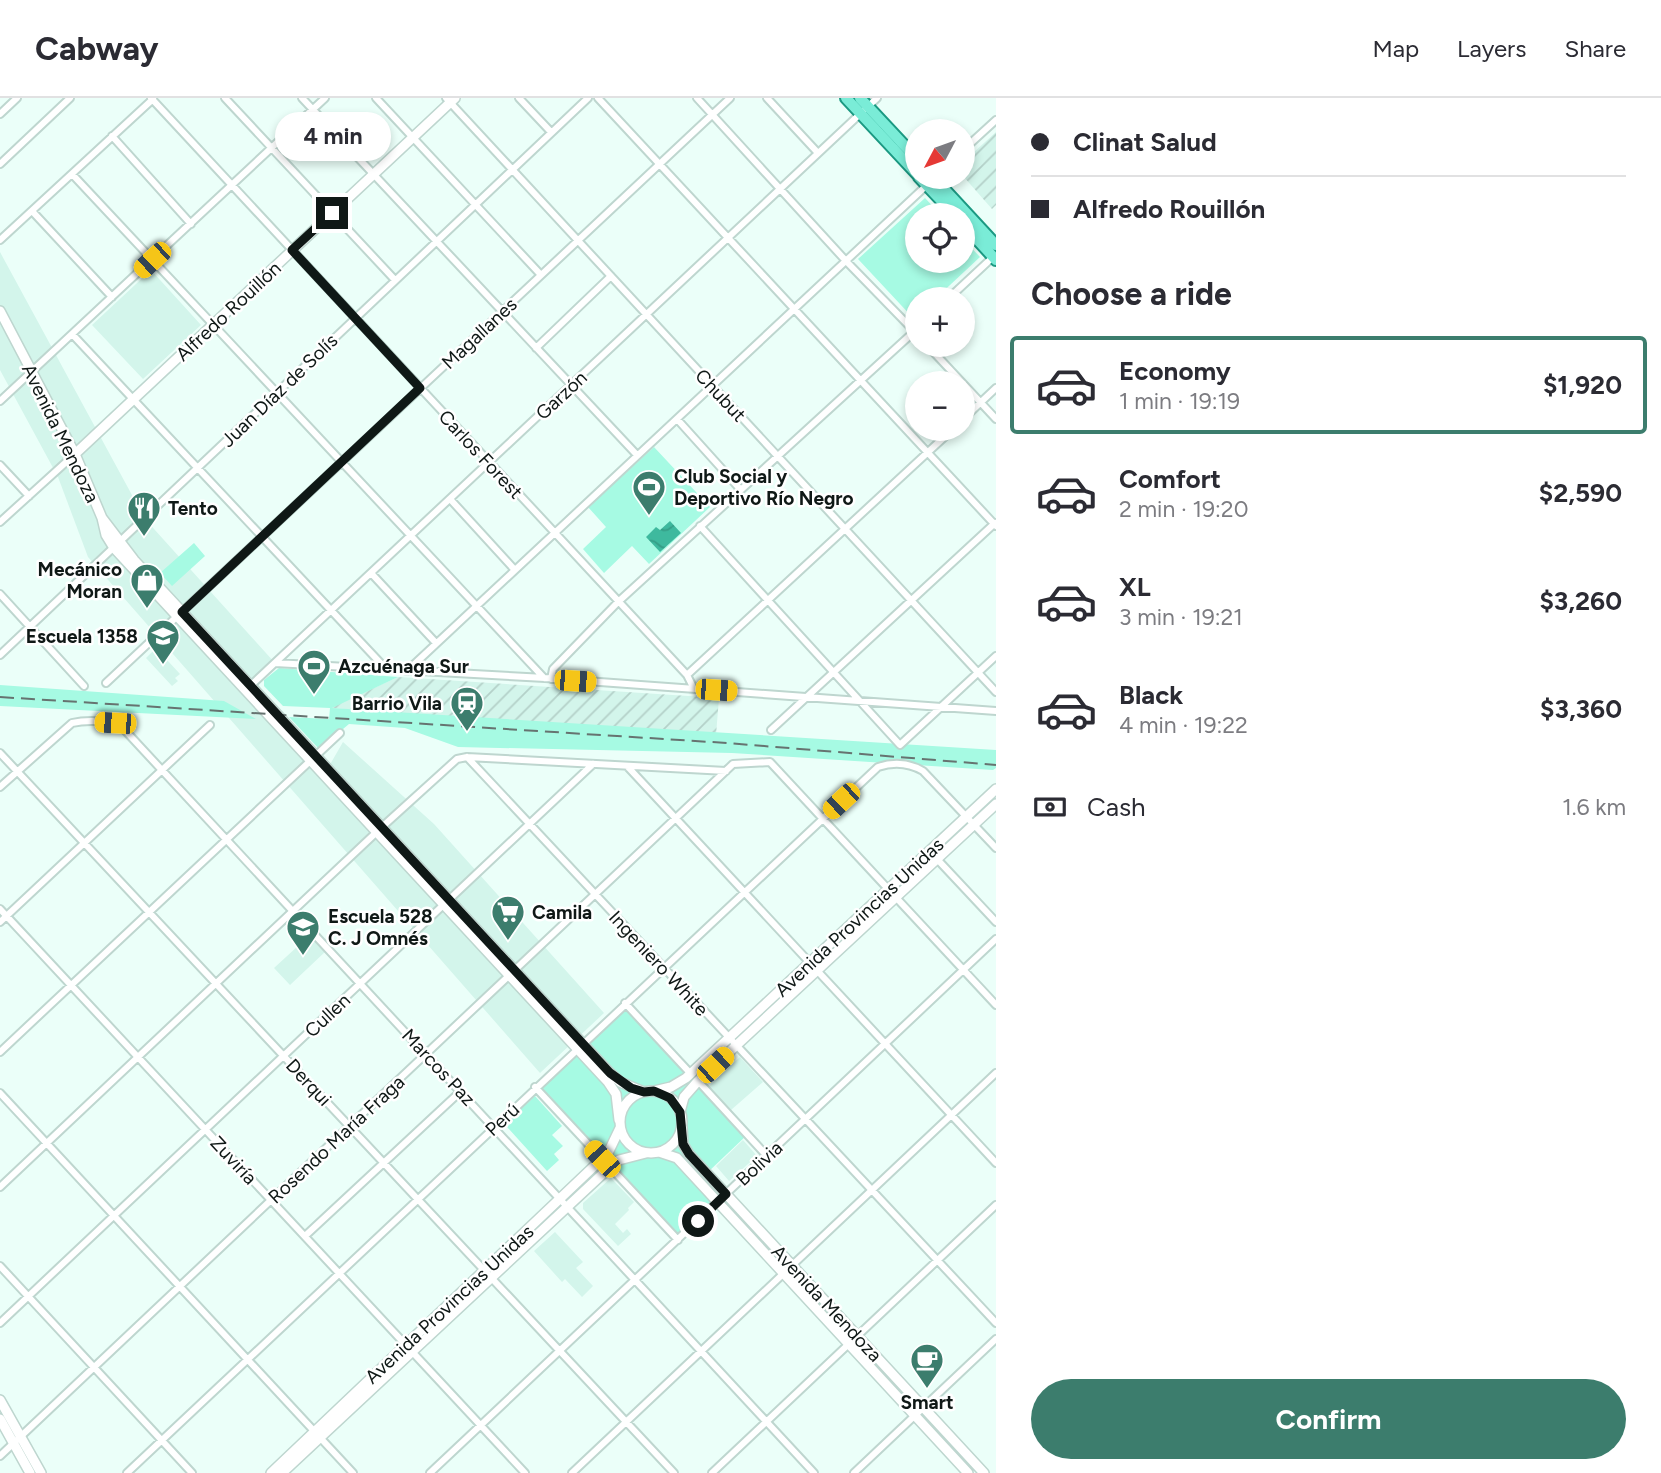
<!DOCTYPE html>
<html lang="en">
<head>
<meta charset="utf-8">
<style>
  body { margin:0; font-family:Figtree,sans-serif; background:#f7f7f7; color:#2b2b33; height:100vh; display:flex; flex-direction:column; font-size:26px; white-space:nowrap }
  * { box-sizing:border-box; margin:0 }
  p { font-size:23px; color:#7c7c81 }
  .icon { flex:none; width:38px; height:38px; fill:none; stroke:currentColor; stroke-width:2; stroke-linecap:round; stroke-linejoin:round }
  .map { position:relative; flex:1; overflow:hidden }
  .side { display:flex; flex-direction:column; background:#fff; width:665px }
  .side>* { flex:none }
  .guide { display:grid; align-content:center; height:154px; padding:0 35px; background:#fff }
  .needle { width:46px; rotate:229deg }
  .controls { position:absolute; left:905px; top:21px; display:grid; gap:14px }
  .controls a { display:grid; place-items:center; width:70px; height:70px; border-radius:50%; background:#fff; box-shadow:0 4px 10px #0003; font-size:35px }
  .end { position:absolute; width:32px; height:32px; margin:-16px; border:9px solid #0f1816; background:#fff; box-shadow:0 0 0 4px #fff }
  .from { border-radius:50% }
  .bubble { position:absolute; height:49px; border-radius:24px; background:#fff; box-shadow:0 4px 10px #0003; font-size:23px; font-weight:700; line-height:49px; text-align:center }
  .car { position:absolute; width:21px; height:42px; margin:-21px -10px; border-radius:9px; box-shadow:0 0 5px 2px #0007; background:linear-gradient(#f5c518 24%,#345 0 40%,#f5c518 0 76%,#345 0 86%,#f5c518 0) }
  .guide b { display:flex; align-items:center; gap:24px; height:66px; font-size:26px }
  .guide b+b { border-top:2px solid #e1e1e2 }
  .guide i { width:18px; height:18px; background:#2b2b33 }
  ul { padding:0; list-style:none }
  li { display:flex; align-items:center; gap:21px; height:98px; margin:0 14px 10px; padding:0 21px; border:4px solid transparent; border-radius:7px }
  li div { flex:1 }
  li b { display:block; font-size:26px }
  li em { font-style:normal; font-weight:700 }
  li.active { border-color:#3c7d6d }
  li>.icon { width:63px; height:63px; stroke-width:1.5 }
  h2 { padding:0 35px; font-size:32px; line-height:84px }
  .pay { display:flex; align-items:center; gap:18px; height:77px; padding:0 35px; font-size:26px }
  .pay p { margin-inline-start:auto }
  .cta { display:flex; gap:14px; margin-top:auto; padding:14px 35px }
  .cta a { flex:1; height:80px; border-radius:42px; background:#3c7d6d; color:#fff; font-size:28px; font-weight:700; line-height:80px; text-align:center }
  header { display:flex; align-items:center; gap:42px; box-sizing:border-box; height:98px; padding:0 35px; background:#fff; border-bottom:2px solid #e1e1e2 }
  header strong { font-size:33px }
  nav { display:flex; gap:38px; margin-inline-start:auto; font-size:24px }
  main { display:flex; flex:1; min-height:0 }
  .map>svg:first-child { display:block }
  .built { fill:#d3f5eb }
  .industrial { fill:url(#industrial-furrows) }
  .green { fill:#a6fae3 }
  .water { fill:url(#water-waves) }
  .lines { fill:none; stroke-linecap:round; stroke-linejoin:round }
  .street-casing { stroke:#bed6cf; stroke-width:10 }
  .secondary-casing { stroke:#bed6cf; stroke-width:12 }
  .primary-casing { stroke:#1b9982; stroke-width:14 }
  .street { stroke:#fff; stroke-width:6 }
  .secondary { stroke:#fff; stroke-width:9 }
  .primary { stroke:#7aecd7; stroke-width:10 }
  .rail { stroke:#667370; stroke-width:2; stroke-dasharray:14 7; stroke-linecap:butt }
  .route { stroke:#0f1816; stroke-width:9 }
  .labels { text-anchor:middle; stroke-width:5; stroke-linejoin:round; paint-order:stroke }
  .street-label { font-size:19px; fill:#0f1816; stroke:#fff }
  .poi-label { font-size:19px; font-weight:bold; fill:#0f1816; stroke:#fff; text-anchor:start }
</style>
</head>
<body>
<header>
<strong>Cabway</strong>
<nav><a>Map</a><a>Layers</a><a>Share</a></nav>
</header>
<main>
<div class="map">
<svg width="996" height="1375" viewBox="0 0 996 1375">
  <defs>
    <pattern id="industrial-furrows" width="10" height="10" patternUnits="userSpaceOnUse" patternTransform="scale(1.75)"><rect width="10" height="10" fill="#d3f5eb"/><path d="M-1 1l2-2M0 10L10 0M9 11l2-2" fill="none" stroke="#b4d1c9"/></pattern>
    <pattern id="water-waves" width="16" height="10" patternUnits="userSpaceOnUse" patternTransform="scale(1.75)"><rect width="16" height="10" fill="#3eb99e"/><path d="M0 5q4-4 8 0t8 0" fill="none" stroke="#359e87"/></pattern>
  </defs>
  <rect width="100%" height="100%" fill="#ebfff9"/>
  <!-- built -->
  <path class="built" d="M0 154 145 421 275 565 251 588 328 670 343 644 434 726 604 915 540 975 88 459 58 379 0 272Z
    M151 172 201 227 143 281 92 227Z
    M156 550 180 576 175 580 178 583 172 588 146 560Z
    M311 836 326 853 290 887 274 870Z
    M740 959 763 984 731 1012 709 988Z
    M743 1042 757 1058 729 1083 716 1068Z
    M611 1080 634 1104 628 1110 629 1112 615 1126 623 1135 627 1131 631 1136 618 1148 583 1111V1105Z
    M555 1134 583 1164 576 1170 593 1188 582 1199 565 1181 562 1184 534 1153Z"/>
  <!-- industrial -->
  <path class="industrial" d="M996 34V107L992 111 963 78 962 65Z
    M398 579 719 600 716 637 330 610Z"/>
  <!-- green -->
  <path class="green" d="M925 100 941 117H917V163H962L963 141 980 159 935 201H917V218L914 221 858 161Z
    M654 349 710 409 649 466 632 448 604 475 583 451 606 429 588 409Z
    M194 445 205 458 172 488 160 475Z
    M279 570 398 579 332 610 996 652V670L993 672 732 655 458 649 405 630 349 626 319 651 289 619 329 621 330 610 283 608 264 588V582Z
    M0 587 224 603 256 621 0 608Z
    M625 905 747 1037 707 1075 726 1096 678 1142 535 989Z
    M535 998 562 1028 552 1037 563 1048 554 1056 559 1062 547 1073 507 1029 506 1025Z"/>
  <!-- water -->
  <path class="water" d="M670 423 681 435 660 454 646 439 656 429 660 432Z"/>
  <g class="lines">
    <defs>
      <path id="street" d="M151 0 687 577 694 591
        M225 0 395 182
        M302 0 637 357
        M376 0 541 177
        M446 0 996 594
        M519 0 551 34
        M598 0 996 428
        M697 0 846 163 916 235
        M767 0 818 55
        M0 16 17 0
        M112 38 191 126
        M962 53 996 22
        M0 66 70 0
        M72 76 544 580
        M32 113 112 199
        M0 142 153 1
        M948 201 993 159
        M72 236 387 572
        M927 247 996 321
        M536 250 611 178
        M0 303 325 0
        M677 321 740 391
        M962 322 996 290
        M0 367 29 398
        M450 401 514 471
        M0 424 75 356
        M700 428 900 647 996 558
        M371 475 436 545
        M0 496 84 588
        M0 557 588 0
        M275 565 545 580 996 613
        M407 573 927 87
        M687 577 953 331
        M551 581 553 571 618 504 917 231
        M106 585 730 0
        M248 590 877 0
        M771 632 995 425
        M0 655 674 1375
        M467 659 996 1225
        M627 668 996 1065
        M0 689 72 625C85 622 109 622 121 628L814 1375
        M937 761 996 824
        M0 811 525 1375
        M0 824 210 627
        M625 905 690 975
        M0 954 340 635
        M698 983 767 1058
        M535 989 602 1061
        M0 995 353 1375
        M610 1069 678 1142
        M0 1089 382 729 457 661 467 659 726 673
        M305 1138 461 993
        M0 1168 192 1375
        M0 1225 593 666
        M0 1358 733 666 770 664 996 907
        M127 1375 878 669C893 664 909 665 923 673L996 750
        M430 1375 996 841
        M572 1375 996 975
        M712 1375 996 1107
        M854 1375 996 1241"/>
      <path id="secondary" d="M0 213 75 356 102 420 106 437 114 450 608 984 616 996 619 1022
        M75 356 455 0
        M102 420 134 462 610 975 620 984 644 994
        M620 1024a31 31 0 1 1 62 0a31 31 0 1 1-62 0Z
        M654 993 671 989 686 980 996 691
        M680 1014 684 999 698 983 996 706
        M682 1029 683 1046 689 1056 984 1375
        M659 1054 677 1060 968 1375
        M0 1302 41 1375
        M0 1321 30 1375
        M271 1375 608 1055 620 1030
        M282 1375 610 1069 619 1062 646 1055"/>
      <path id="primary" d="M846 0 917 76
        M860 0 917 61
        M919 79 955 117
        M933 79 996 147
        M962 125 996 162"/>
    </defs>
    <!-- street casing -->
    <use href="#street" class="street-casing"/>
    <!-- secondary casing -->
    <use href="#secondary" class="secondary-casing"/>
    <!-- primary casing -->
    <use href="#primary" class="primary-casing"/>
    <!-- street -->
    <use href="#street" class="street"/>
    <!-- secondary -->
    <use href="#secondary" class="secondary"/>
    <!-- primary -->
    <use href="#primary" class="primary"/>
    <!-- rail -->
    <path class="rail" d="M0 599 727 645 996 667"/>
  </g>
  <g class="lines">
    <!-- route -->
    <path class="route" d="M332 115 292 152 420 290 182 514 610 975 631 990 644 994 654 993 670 1000 680 1014 683 1046 689 1056 726 1096 698 1123"/>
  </g>
  <!-- icons -->
  <defs>
    <symbol id="stadium-pin" viewBox="-11 -11 22 30"><path d="M0 17L-7.5 6A9.5 9.5 0 1 1 7.5 6Z" fill="#3c7d6d" stroke="#fff"/><path d="M0-5a6.5 5 0 1 0 0 10a6.5 5 0 1 0 0-10ZM-3.5-1.8h7v3.6h-7Z" fill="#fff"/></symbol>
    <symbol id="restaurant-pin" viewBox="-11 -11 22 30"><path d="M0 17L-7.5 6A9.5 9.5 0 1 1 7.5 6Z" fill="#3c7d6d" stroke="#fff"/><path d="M-5-6h1v4h1v-4h1v4h1v-4h1v5L-1.5 .5V6h-2V.5L-5-1ZM5-6V6H3V1.5H1.5Q1.5-4 5-6Z" fill="#fff"/></symbol>
    <symbol id="shop-pin" viewBox="-11 -11 22 30"><path d="M0 17L-7.5 6A9.5 9.5 0 1 1 7.5 6Z" fill="#3c7d6d" stroke="#fff"/><path d="M-5-2.5h2.3a2.7 3.5 0 0 1 5.4 0H5L5.5 6h-11ZM-1.5-2.5h3a1.5 2.3 0 0 0-3 0Z" fill="#fff"/></symbol>
    <symbol id="school-pin" viewBox="-11 -11 22 30"><path d="M0 17L-7.5 6A9.5 9.5 0 1 1 7.5 6Z" fill="#3c7d6d" stroke="#fff"/><path d="M0-5L7-2L0 1L-7-2ZM-4 1L0 2.5L4 1V4Q0 6-4 4Z" fill="#fff"/></symbol>
    <symbol id="station-pin" viewBox="-11 -11 22 30"><path d="M0 17L-7.5 6A9.5 9.5 0 1 1 7.5 6Z" fill="#3c7d6d" stroke="#fff"/><path d="M-3-6H3Q5-6 5-4V2Q5 4 3 4L4.5 6H3L1.5 4h-3L-3 6H-4.5L-3 4Q-5 4-5 2V-4Q-5-6-3-6ZM-3.5-4v3h7v-3ZM-3.5 1v1.5H-2V1ZM2 1v1.5H3.5V1Z" fill="#fff"/></symbol>
    <symbol id="supermarket-pin" viewBox="-11 -11 22 30"><path d="M0 17L-7.5 6A9.5 9.5 0 1 1 7.5 6Z" fill="#3c7d6d" stroke="#fff"/><path d="M-6-5.5h2.5l.6 2H6L4.5 2H-2.5L-4.4-4H-6ZM-1.5 3.2a1.3 1.3 0 1 0 .1 0ZM3 3.2a1.3 1.3 0 1 0 .1 0Z" fill="#fff"/></symbol>
    <symbol id="cafe-pin" viewBox="-11 -11 22 30"><path d="M0 17L-7.5 6A9.5 9.5 0 1 1 7.5 6Z" fill="#3c7d6d" stroke="#fff"/><path d="M-5.5-4.5H6V0H3Q3 3.5 0 3.5H-2.5Q-5.5 3.5-5.5 0ZM3-3.2v2h1.7v-2ZM-6 4.5H4V6H-6Z" fill="#fff"/></symbol>
  </defs>
  <g fill-rule="evenodd">
    <use href="#stadium-pin" x="630" y="370" width="38" height="52"/>
    <use href="#restaurant-pin" x="125" y="391" width="38" height="52"/>
    <use href="#shop-pin" x="128" y="463" width="38" height="52"/>
    <use href="#school-pin" x="144" y="519" width="38" height="52"/>
    <use href="#stadium-pin" x="295" y="549" width="38" height="52"/>
    <use href="#station-pin" x="448" y="586" width="38" height="52"/>
    <use href="#supermarket-pin" x="489" y="795" width="38" height="52"/>
    <use href="#school-pin" x="284" y="810" width="38" height="52"/>
    <use href="#cafe-pin" x="908" y="1243" width="38" height="52"/>
  </g>
  <g class="labels">
    <!-- street labels -->
    <g class="street-label">
      <text transform="translate(228 213) rotate(-43)" y="7">Alfredo Rouillón</text>
      <text transform="translate(479 235) rotate(-43)" y="7">Magallanes</text>
      <text transform="translate(279 292) rotate(-44)" y="7">Juan Díaz de Solís</text>
      <text transform="translate(561 297) rotate(-43)" y="7">Garzón</text>
      <text transform="translate(721 297) rotate(47)" y="7">Chubut</text>
      <text transform="translate(61 335) rotate(64)" y="7">Avenida Mendoza</text>
      <text transform="translate(481 356) rotate(47)" y="7">Carlos Forest</text>
      <text transform="translate(859 819) rotate(-43)" y="7">Avenida Provincias Unidas</text>
      <text transform="translate(659 865) rotate(47)" y="7">Ingeniero White</text>
      <text transform="translate(327 917) rotate(-43)" y="7">Cullen</text>
      <text transform="translate(439 969) rotate(47)" y="7">Marcos Paz</text>
      <text transform="translate(309 984) rotate(47)" y="7">Derqui</text>
      <text transform="translate(502 1021) rotate(-43)" y="7">Perú</text>
      <text transform="translate(336 1041) rotate(-43)" y="7">Rosendo María Fraga</text>
      <text transform="translate(234 1062) rotate(47)" y="7">Zuviría</text>
      <text transform="translate(759 1065) rotate(-43)" y="7">Bolivia</text>
      <text transform="translate(827 1205) rotate(47)" y="7">Avenida Mendoza</text>
      <text transform="translate(449 1206) rotate(-43)" y="7">Avenida Provincias Unidas</text>
    </g>
    <!-- poi labels -->
    <g class="poi-label">
      <text x="674" y="385">Club Social y<tspan x="674" dy="22">Deportivo Río Negro</tspan></text>
      <text x="168" y="417">Tento</text>
      <text x="122" y="478" text-anchor="end">Mecánico<tspan x="122" dy="22">Moran</tspan></text>
      <text x="138" y="545" text-anchor="end">Escuela 1358</text>
      <text x="338" y="575">Azcuénaga Sur</text>
      <text x="442" y="612" text-anchor="end">Barrio Vila</text>
      <text x="532" y="821">Camila</text>
      <text x="328" y="825">Escuela 528<tspan x="328" dy="22">C. J Omnés</tspan></text>
      <text x="927" y="1311" text-anchor="middle">Smart</text>
    </g>
  </g>
</svg>
<div class="controls">
<a><svg class="needle" viewBox="-14 -14 28 28"><path d="M0-13l5 13h-10z" fill="#e53935"/><path d="M0 13l5-13h-10z" fill="#7c7c81"/></svg></a>
<a><svg class="icon" aria-label="locate" viewBox="0 0 24 24"><circle cx="12" cy="12" r="6"/><path d="M12 2v4M12 18v4M2 12h4M18 12h4"/></svg></a>
<a>+</a>
<a>−</a>
</div>
<i class="end from" style="left:698px;top:1123px"></i>
<i class="end" style="left:332px;top:115px"></i>
<div class="bubble" style="left:275px;top:14px;width:116px">4 min</div>
<i class="car" style="left:152px;top:162px;rotate:227deg"></i>
<i class="car" style="left:575px;top:583px;rotate:94deg"></i>
<i class="car" style="left:716px;top:592px;rotate:94deg"></i>
<i class="car" style="left:115px;top:625px;rotate:273deg"></i>
<i class="car" style="left:841px;top:703px;rotate:227deg"></i>
<i class="car" style="left:715px;top:967px;rotate:47deg"></i>
<i class="car" style="left:602px;top:1061px;rotate:317deg"></i>
</div>
<section class="side">
<div class="guide">
<b><i class="from"></i>Clinat Salud</b>
<b><i></i>Alfredo Rouillón</b>
</div>
<h2>Choose a ride</h2>
<ul>
<li class="active"><svg class="icon" aria-label="car" viewBox="0 0 24 24"><path d="M5 17H2v-5l4-1 3-4h7l3 4 3 1v5h-3M9 17h6M6 11h13"/><circle cx="7" cy="17" r="2"/><circle cx="17" cy="17" r="2"/></svg><div><b>Economy</b><p>1 min · 19:19</p></div><em>$1,920</em></li>
<li><svg class="icon" aria-label="car" viewBox="0 0 24 24"><path d="M5 17H2v-5l4-1 3-4h7l3 4 3 1v5h-3M9 17h6M6 11h13"/><circle cx="7" cy="17" r="2"/><circle cx="17" cy="17" r="2"/></svg><div><b>Comfort</b><p>2 min · 19:20</p></div><em>$2,590</em></li>
<li><svg class="icon" aria-label="car" viewBox="0 0 24 24"><path d="M5 17H2v-5l4-1 3-4h7l3 4 3 1v5h-3M9 17h6M6 11h13"/><circle cx="7" cy="17" r="2"/><circle cx="17" cy="17" r="2"/></svg><div><b>XL</b><p>3 min · 19:21</p></div><em>$3,260</em></li>
<li><svg class="icon" aria-label="car" viewBox="0 0 24 24"><path d="M5 17H2v-5l4-1 3-4h7l3 4 3 1v5h-3M9 17h6M6 11h13"/><circle cx="7" cy="17" r="2"/><circle cx="17" cy="17" r="2"/></svg><div><b>Black</b><p>4 min · 19:22</p></div><em>$3,360</em></li>
</ul>
<div class="pay"><svg class="icon" aria-label="cash" viewBox="0 0 24 24"><path d="M3 7h18v10H3z"/><circle cx="12" cy="12" r="2"/></svg>Cash<p>1.6 km</p></div>
<div class="cta"><a>Confirm</a></div>
</section>
</main>
</body>
</html>
